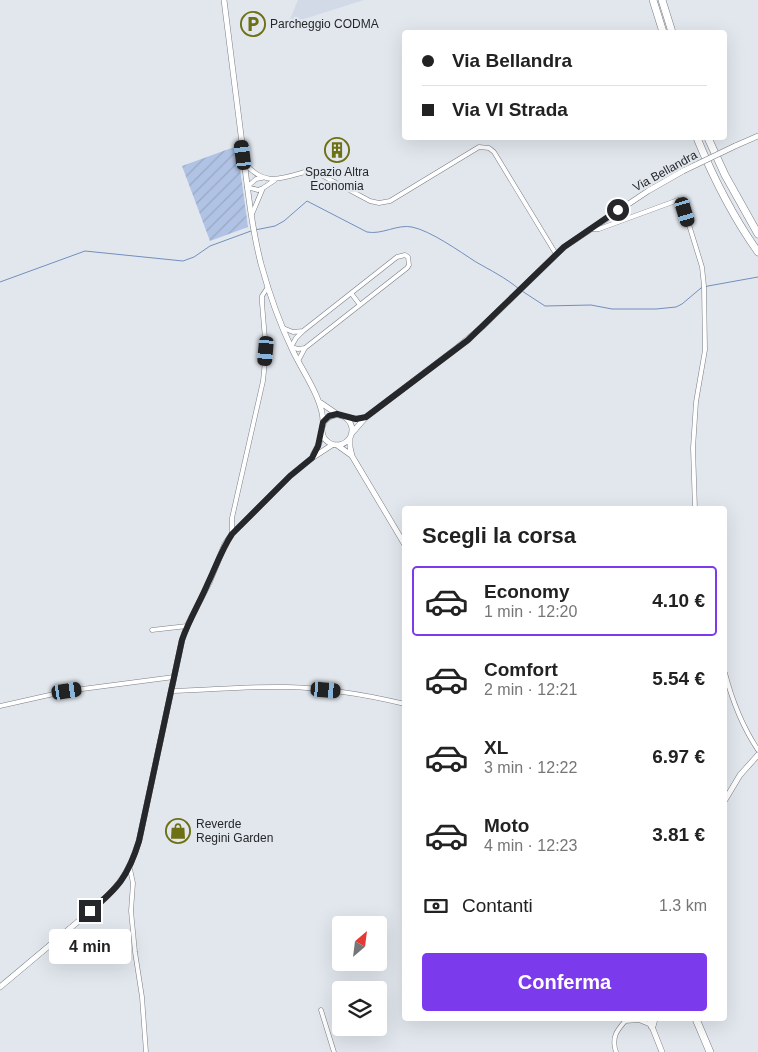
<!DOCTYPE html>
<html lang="it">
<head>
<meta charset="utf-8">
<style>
  body { margin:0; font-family:Arial,sans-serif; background:#f6f6f6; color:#222; height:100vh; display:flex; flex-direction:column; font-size:19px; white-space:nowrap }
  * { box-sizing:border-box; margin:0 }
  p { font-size:16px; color:#767676 }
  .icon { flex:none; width:28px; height:28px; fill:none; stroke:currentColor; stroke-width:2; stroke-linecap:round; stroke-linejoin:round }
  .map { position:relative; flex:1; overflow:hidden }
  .panel { position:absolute; left:402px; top:506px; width:325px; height:515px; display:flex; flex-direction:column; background:#fff; border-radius:5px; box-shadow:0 5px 20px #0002 }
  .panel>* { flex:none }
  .top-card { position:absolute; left:402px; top:30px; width:325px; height:110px; border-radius:5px; box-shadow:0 5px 20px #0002; display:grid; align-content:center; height:110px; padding:0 20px; background:#fff }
  .needle { width:32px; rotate:28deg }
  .buttons { position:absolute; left:332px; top:916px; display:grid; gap:10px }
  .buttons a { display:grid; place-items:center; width:55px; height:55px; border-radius:5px; background:#fff; box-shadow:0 5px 20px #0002; font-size:25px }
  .end { position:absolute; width:22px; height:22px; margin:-11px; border:6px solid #25272a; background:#fff; box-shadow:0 0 0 2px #fff }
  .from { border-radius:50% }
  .bubble { position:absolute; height:35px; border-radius:5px; background:#fff; box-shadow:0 5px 20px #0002; font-size:16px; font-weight:700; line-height:35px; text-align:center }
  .car { position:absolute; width:15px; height:30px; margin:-15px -8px; border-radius:6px; box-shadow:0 0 4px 1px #0007; background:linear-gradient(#222 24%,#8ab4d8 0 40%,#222 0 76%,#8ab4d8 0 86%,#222 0) }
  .top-card b { display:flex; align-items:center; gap:18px; height:48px; font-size:19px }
  .top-card b+b { border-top:1px solid #e0e0e0 }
  .top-card i { width:12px; height:12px; background:#222 }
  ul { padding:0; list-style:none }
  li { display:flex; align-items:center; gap:15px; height:70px; margin:0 10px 8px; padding:0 10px; border:2px solid transparent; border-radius:5px }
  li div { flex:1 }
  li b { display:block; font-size:19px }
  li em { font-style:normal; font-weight:700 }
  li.current { border-color:#7c3aed }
  li>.icon { width:45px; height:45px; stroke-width:1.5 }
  h2 { padding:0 20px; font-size:22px; line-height:60px }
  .pay { display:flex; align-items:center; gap:12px; height:55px; padding:0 20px; font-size:19px }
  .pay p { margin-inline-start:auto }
  .primary-button { display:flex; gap:10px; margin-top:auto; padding:10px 20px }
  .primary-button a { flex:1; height:58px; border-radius:5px; background:#7c3aed; color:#fff; font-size:20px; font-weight:700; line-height:58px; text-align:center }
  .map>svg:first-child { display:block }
  .built { fill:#d2dae8 }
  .garden { fill:url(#garden-furrows) }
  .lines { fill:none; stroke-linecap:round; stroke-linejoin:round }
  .stream { stroke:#738ebd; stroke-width:1 }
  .street-casing { stroke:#7a7e85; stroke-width:5 }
  .secondary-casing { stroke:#7a7e85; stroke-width:6 }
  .highway-casing { stroke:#7a7e85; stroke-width:8 }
  .street { stroke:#fff; stroke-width:4 }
  .secondary { stroke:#fff; stroke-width:5 }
  .highway { stroke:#fff; stroke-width:7 }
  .secondary-bridge-casing { stroke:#7a7e85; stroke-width:6; stroke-linecap:butt }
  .secondary-bridge { stroke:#fff; stroke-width:5 }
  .route { stroke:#25272a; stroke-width:6 }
  .labels { text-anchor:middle; stroke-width:4.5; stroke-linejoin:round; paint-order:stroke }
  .poi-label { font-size:12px; fill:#25272a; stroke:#e2e7ee; text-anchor:start }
  .street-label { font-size:12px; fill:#25272a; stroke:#e2e7ee }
</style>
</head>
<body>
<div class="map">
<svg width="758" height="1052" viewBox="0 0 758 1052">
  <defs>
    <pattern id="garden-furrows" width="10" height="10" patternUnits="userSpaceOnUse" patternTransform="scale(1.25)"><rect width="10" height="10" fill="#b1c3e4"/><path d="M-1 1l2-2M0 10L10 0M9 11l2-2" fill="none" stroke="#98a8c4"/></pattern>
  </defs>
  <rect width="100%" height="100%" fill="#e2e7ee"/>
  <!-- built -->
  <path class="built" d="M298 0H364L288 24Z"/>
  <!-- garden -->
  <path class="garden" d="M237 146 248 227 210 241 182 166Z"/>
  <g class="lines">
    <!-- stream -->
    <path class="stream" d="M255 230 275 226 284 221 307 201 367 232C382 235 397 224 412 227 431 231 459 251 476 262 490 270 506 278 519 289
      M0 282 85 251 183 261 194 257 210 246 251 231
      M522 291 545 306 591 305 612 309H656L676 307 682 304 701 288 708 286 758 277"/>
    <defs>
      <path id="street" d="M244 162C265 189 284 177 312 170L370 201 379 203 390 201 479 147 489 148 494 152 556 254
        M262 178 256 179 247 187 258 190 263 188
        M252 214 263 188 275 180
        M593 229H599L678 200 682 202 702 267 704 286 705 350 696 402 693 448 695 509
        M351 293 360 305
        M283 328 293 332 303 331
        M298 361 305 348 407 268 409 265 408 257 405 255 397 257 303 331 296 338 291 347 298 349 305 348
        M232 534V518L263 381 266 351 262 303V296L268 287
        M152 630 187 626
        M725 673C732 700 742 726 758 750
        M172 691C210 690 249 686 287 687 327 688 367 695 405 704
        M0 706 67 691 174 677
        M130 869 133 883 131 911 135 952 142 997 146 1052
        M321 1010 334 1052
        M625 1021 639 1020 651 1025
        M616 1052C611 1037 617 1030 627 1019"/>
      <path id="secondary" d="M224 0C230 48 236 96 242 143 247 184 251 224 261 264 269 293 279 322 292 349 302 371 323 399 323 422
        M735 146 758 136
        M321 403 337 414
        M322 430a15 15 0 1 1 30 0a15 15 0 1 1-30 0Z
        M347 418 356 419 365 418
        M352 433 366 417 453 351 482 327 564 247 648 191 683 171
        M350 438V447L352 456 405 545
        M337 445 351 455
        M313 455 318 446 322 434
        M725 800 740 775 758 755
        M0 987 99 904C121 884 130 870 139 841L182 640 187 626 209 583 225 544 232 534 290 476 312 458 332 445
        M649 1019 662 1052"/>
      <path id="highway" d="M653 0 663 32
        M662 0 672 32
        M697 138C713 177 733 217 758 252
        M708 138 725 175 758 234
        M696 1019 710 1052
        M652 1026 654 1019"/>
    </defs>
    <!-- street casing -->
    <use href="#street" class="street-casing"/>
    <!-- secondary casing -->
    <use href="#secondary" class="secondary-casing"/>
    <!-- highway casing -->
    <use href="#highway" class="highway-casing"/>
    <!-- street -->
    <use href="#street" class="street"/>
    <!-- secondary -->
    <use href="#secondary" class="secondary"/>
    <!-- highway -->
    <use href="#highway" class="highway"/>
    <defs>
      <path id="secondary-bridge" d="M683 171 735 146"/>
    </defs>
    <!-- secondary-bridge casing -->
    <use href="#secondary-bridge" class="secondary-bridge-casing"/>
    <!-- secondary-bridge -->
    <use href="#secondary-bridge" class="secondary-bridge"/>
  </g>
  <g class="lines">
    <!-- route -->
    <path class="route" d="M90 911C118 888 128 877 139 841L182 640C189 620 200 602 208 583 216 566 222 549 232 534L290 476 312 458 318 446 323 422 329 416 337 414 356 419 366 417 468 340 564 247 618 210"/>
  </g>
  <!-- icons -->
  <defs>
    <symbol id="parking-ring" viewBox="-11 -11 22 22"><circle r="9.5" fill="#e2e7ee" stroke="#6e7014" stroke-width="1.5"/><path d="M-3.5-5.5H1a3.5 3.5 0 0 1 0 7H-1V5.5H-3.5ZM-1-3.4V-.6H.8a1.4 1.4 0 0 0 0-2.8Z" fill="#6e7014"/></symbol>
    <symbol id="building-ring" viewBox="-11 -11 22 22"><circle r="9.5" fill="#e2e7ee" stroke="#6e7014" stroke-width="1.5"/><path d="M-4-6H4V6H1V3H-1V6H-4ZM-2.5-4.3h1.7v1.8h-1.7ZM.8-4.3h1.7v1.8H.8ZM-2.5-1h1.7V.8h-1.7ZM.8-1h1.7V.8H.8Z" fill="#6e7014"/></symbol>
    <symbol id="shop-ring" viewBox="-11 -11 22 22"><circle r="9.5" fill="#e2e7ee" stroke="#6e7014" stroke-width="1.5"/><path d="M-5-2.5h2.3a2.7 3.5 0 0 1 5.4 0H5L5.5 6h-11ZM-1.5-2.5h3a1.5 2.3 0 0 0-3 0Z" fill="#6e7014"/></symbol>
  </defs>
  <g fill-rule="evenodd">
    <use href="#parking-ring" x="239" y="10" width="28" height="28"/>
    <use href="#building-ring" x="323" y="136" width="28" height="28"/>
    <use href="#shop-ring" x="164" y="817" width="28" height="28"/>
  </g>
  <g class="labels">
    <!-- poi labels -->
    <g class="poi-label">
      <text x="270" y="28">Parcheggio CODMA</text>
      <text x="337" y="176" text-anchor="middle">Spazio Altra<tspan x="337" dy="14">Economia</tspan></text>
      <text x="196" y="828">Reverde<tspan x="196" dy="14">Regini Garden</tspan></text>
    </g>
    <!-- street labels -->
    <g class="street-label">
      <text transform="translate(665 171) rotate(-29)" y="4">Via Bellandra</text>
    </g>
  </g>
</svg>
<div class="buttons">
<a><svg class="needle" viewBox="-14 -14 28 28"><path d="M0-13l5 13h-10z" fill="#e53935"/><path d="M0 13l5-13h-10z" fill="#767676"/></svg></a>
<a><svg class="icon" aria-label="layers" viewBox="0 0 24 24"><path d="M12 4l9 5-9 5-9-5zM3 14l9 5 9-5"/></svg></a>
</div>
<i class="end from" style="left:618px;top:210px"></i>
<i class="end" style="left:90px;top:911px"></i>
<div class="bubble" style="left:49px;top:929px;width:82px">4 min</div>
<i class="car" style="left:243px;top:155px;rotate:353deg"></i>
<i class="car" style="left:685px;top:212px;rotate:163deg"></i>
<i class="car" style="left:266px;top:351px;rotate:185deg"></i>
<i class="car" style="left:326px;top:690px;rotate:95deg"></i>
<i class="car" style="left:67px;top:691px;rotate:81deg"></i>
<div class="top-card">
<b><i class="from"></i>Via Bellandra</b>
<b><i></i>Via VI Strada</b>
</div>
<section class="panel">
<h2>Scegli la corsa</h2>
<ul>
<li class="current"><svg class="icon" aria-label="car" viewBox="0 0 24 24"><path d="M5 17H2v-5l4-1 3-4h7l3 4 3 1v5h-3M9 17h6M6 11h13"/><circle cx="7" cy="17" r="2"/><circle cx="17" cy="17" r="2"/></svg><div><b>Economy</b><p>1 min · 12:20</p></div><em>4.10 €</em></li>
<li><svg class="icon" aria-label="car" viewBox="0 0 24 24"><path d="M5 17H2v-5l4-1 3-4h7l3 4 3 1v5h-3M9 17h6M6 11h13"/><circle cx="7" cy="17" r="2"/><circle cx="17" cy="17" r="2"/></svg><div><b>Comfort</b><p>2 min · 12:21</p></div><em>5.54 €</em></li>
<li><svg class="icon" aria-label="car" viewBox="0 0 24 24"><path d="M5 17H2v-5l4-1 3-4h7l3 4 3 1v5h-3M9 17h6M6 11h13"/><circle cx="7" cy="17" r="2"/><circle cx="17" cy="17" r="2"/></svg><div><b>XL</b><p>3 min · 12:22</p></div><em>6.97 €</em></li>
<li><svg class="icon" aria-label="car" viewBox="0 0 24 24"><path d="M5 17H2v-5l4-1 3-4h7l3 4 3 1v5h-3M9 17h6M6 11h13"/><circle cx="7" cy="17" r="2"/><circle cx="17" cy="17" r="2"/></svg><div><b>Moto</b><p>4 min · 12:23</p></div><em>3.81 €</em></li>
</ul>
<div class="pay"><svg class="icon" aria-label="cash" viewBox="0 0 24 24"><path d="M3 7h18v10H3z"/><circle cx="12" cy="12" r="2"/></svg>Contanti<p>1.3 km</p></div>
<div class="primary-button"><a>Conferma</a></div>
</section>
</div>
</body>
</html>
